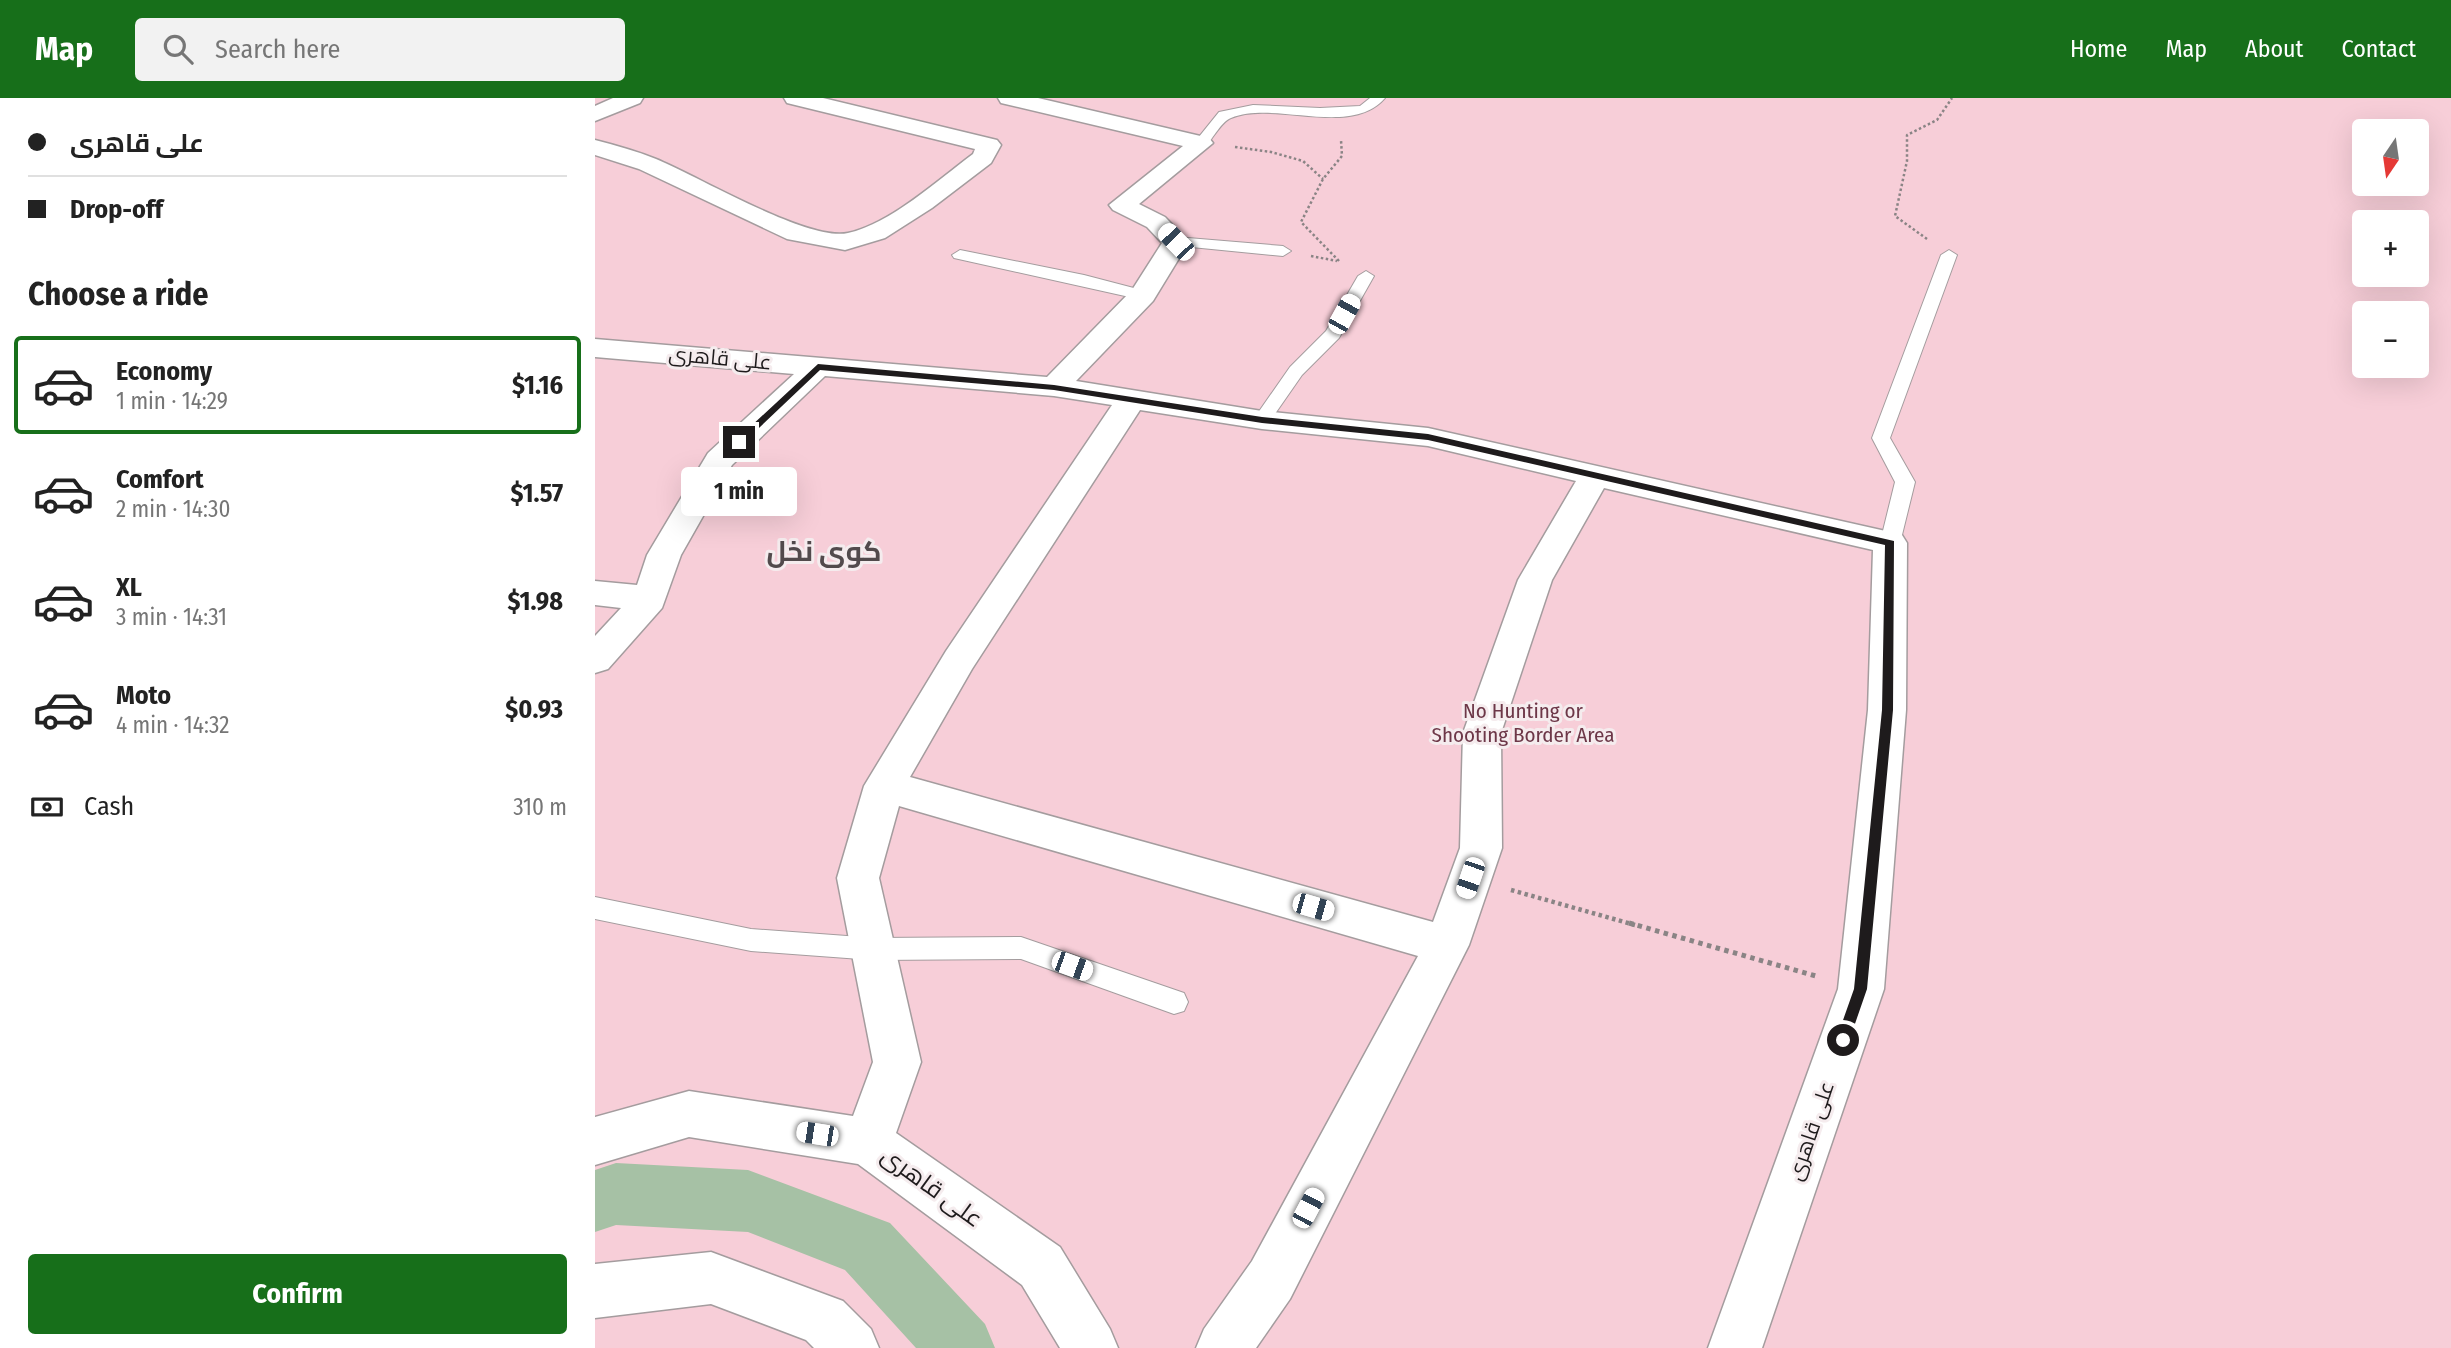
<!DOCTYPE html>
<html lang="en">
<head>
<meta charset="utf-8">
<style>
  body { margin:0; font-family:"Fira Sans Condensed",Cairo,sans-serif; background:#f2f2f2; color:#222; height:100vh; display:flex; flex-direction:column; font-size:26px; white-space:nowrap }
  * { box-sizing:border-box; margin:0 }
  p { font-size:23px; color:#767676 }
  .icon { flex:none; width:38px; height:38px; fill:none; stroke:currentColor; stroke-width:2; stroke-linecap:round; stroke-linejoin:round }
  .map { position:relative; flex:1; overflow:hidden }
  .drawer { display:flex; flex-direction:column; background:#fff; width:595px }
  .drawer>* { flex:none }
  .top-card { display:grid; align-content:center; height:154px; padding:0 28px; background:#fff }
  .needle { width:46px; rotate:193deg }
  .tools { position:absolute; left:1757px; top:21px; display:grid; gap:14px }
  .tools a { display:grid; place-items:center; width:77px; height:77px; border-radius:7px; background:#fff; box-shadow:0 7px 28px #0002; font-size:35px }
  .end { position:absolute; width:32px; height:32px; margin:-16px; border:9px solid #1e1b1c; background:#fff; box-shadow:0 0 0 4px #fff }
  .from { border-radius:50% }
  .bubble { position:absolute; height:49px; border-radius:7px; background:#fff; box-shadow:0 7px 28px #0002; font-size:23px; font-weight:700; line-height:49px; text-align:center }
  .car { position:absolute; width:21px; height:42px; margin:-21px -10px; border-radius:9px; box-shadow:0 0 5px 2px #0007; background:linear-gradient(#fff 24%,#345 0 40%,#fff 0 76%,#345 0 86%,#fff 0) }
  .top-card b { display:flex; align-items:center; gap:24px; height:66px; font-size:26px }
  .top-card b+b { border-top:2px solid #e0e0e0 }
  .top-card i { width:18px; height:18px; background:#222 }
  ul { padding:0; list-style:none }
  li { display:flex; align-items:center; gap:21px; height:98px; margin:0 14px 10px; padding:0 14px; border:4px solid transparent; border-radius:7px }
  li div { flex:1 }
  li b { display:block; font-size:26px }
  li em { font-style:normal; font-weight:700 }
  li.on { border-color:#176f1a }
  li>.icon { width:63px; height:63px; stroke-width:1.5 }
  h2 { padding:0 28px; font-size:32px; line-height:84px }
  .pay { display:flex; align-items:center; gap:18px; height:77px; padding:0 28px; font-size:26px }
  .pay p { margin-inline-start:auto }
  .action { display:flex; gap:14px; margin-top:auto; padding:14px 28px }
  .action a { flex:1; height:80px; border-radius:7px; background:#176f1a; color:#fff; font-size:28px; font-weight:700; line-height:80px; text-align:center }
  header { display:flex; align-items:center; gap:42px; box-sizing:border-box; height:98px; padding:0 35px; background:#176f1a; color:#fff }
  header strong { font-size:33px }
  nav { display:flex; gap:38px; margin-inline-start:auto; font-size:24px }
  .search { width:490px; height:63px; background:#f2f2f2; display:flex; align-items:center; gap:18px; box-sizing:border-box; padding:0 24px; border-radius:7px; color:#767676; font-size:26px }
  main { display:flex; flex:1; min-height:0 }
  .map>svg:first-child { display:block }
  .green { fill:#f7ced8; fill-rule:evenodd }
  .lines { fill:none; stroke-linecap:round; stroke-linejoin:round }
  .canal { fill:#a6c1a5; fill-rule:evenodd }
  .lane-casing { stroke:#a49c9e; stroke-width:2 }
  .street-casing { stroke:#a49c9e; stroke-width:3 }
  .path-far2 { stroke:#8a8485; stroke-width:2.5; stroke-dasharray:2.5 2.5; stroke-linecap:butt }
  .path-far1 { stroke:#8a8485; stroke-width:4.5; stroke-dasharray:3.5 3.5; stroke-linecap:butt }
  .path { stroke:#8a8485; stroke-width:5; stroke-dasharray:4.5 4.5; stroke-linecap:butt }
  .lane { fill:#fff; fill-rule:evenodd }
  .street { fill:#fff; fill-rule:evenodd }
  .route { fill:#1e1b1c }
  .labels { text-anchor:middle; stroke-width:6; stroke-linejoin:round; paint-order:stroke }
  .street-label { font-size:21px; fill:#1e1b1c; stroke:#f5ecee }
  .park-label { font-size:21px; fill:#6d3748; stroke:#f5ecee }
  .near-street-label { font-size:24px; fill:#1e1b1c; stroke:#f5ecee }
  .district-label { font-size:28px; font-weight:bold; fill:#524a4c; stroke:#f5ecee }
</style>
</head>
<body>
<header>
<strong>Map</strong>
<div class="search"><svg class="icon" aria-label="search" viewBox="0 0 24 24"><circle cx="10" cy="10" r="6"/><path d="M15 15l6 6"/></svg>Search here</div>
<nav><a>Home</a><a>Map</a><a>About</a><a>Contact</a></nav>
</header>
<main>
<section class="drawer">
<div class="top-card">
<b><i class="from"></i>علی قاهری</b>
<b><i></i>Drop-off</b>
</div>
<h2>Choose a ride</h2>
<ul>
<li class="on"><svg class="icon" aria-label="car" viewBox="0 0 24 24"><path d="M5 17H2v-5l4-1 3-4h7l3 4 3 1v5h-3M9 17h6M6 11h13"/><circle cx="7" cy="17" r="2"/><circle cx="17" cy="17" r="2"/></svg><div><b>Economy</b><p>1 min · 14:29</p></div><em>$1.16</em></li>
<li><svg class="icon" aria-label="car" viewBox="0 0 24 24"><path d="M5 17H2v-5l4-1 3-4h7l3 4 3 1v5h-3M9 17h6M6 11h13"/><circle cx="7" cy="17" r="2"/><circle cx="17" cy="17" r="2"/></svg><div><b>Comfort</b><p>2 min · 14:30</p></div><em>$1.57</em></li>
<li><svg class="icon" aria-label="car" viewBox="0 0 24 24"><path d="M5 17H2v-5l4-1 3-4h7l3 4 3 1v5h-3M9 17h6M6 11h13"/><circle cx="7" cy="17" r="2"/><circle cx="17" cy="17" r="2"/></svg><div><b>XL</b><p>3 min · 14:31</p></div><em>$1.98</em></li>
<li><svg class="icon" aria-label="car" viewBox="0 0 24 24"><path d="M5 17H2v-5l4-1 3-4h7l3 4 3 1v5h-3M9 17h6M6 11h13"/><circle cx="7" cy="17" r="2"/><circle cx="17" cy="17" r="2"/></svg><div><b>Moto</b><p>4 min · 14:32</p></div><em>$0.93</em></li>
</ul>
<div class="pay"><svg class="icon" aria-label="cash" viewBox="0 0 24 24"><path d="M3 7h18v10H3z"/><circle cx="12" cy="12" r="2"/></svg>Cash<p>310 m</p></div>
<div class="action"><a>Confirm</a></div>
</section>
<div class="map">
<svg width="1856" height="1250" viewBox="0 0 1856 1250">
  <rect width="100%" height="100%" fill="#f5ecee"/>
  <!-- green -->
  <path class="green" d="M0 0H1856V1250H0ZM1769 33H1822V86H1769ZM1769 124H1822V177H1769ZM1769 215H1822V268H1769Z"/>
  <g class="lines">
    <!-- canal -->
    <path class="canal" d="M21 1065 153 1072 295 1125 390 1226 400 1250H321L250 1172 153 1134 21 1127 0 1134V1072Z"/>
    <defs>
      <path id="lane" d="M775 0H790C755 40 681 2 636 20 627 23 618 40 611 48H601L599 45 624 14 658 7 725 10 765 8Z
        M581 139 688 148 696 153 688 158 576 147 573 144 576 141Z
        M365 152 489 177 554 194 556 197 548 202 359 160 357 157Z
        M1354 152 1362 157 1295 340 1320 384 1305 445 1302 450H1288L1285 445 1300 384 1277 340 1346 157Z
        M771 173 779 178 744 240 707 277 673 326H661L658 322 695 269 731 233 763 178Z
        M0 799 156 831 279 840 426 839 589 895 593 904 589 913 579 916 426 861 279 862 156 853 0 821Z"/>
      <path id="street" d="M18 0H48L45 5 0 23V8Z
        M189 0H228L402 42 406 47 396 65 337 110 290 140 250 152 192 141 44 71 0 57V42C20 47 41 53 61 61 103 78 213 144 253 135 295 126 343 82 378 56L380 51 192 5Z
        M403 0H443L614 40 618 45 544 106 570 119 594 144 558 203 481 283 667 313 833 330 1295 434 1307 437 1312 445 1311 612 1289 891 1167 1250H1113L1243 891 1273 612 1278 452 1009 390 957 482 906 635 907 750 874 847 695 1201 661 1250H601L609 1231 657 1163 823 858 304 708 284 780 326 964 301 1035 465 1149 515 1231 523 1250H465L427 1187 263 1066 94 1039 0 1067V1019L94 993 258 1018 278 964 242 780 269 688 351 553 517 307 459 298 230 278 137 367 86 457 67 510 13 571 0 575V538L26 510 0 507V483L42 487 52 457 113 355 199 276 0 259V241L452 279 537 192 567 145 552 129 518 112 514 107 588 48 406 5ZM545 312 667 331 833 348 981 383 923 482 868 635 865 750 838 824 315 679 377 571Z
        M116 1154 248 1203 276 1231 284 1250H219L211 1242 116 1206 0 1220V1166Z"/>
    </defs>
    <!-- lane casing -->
    <use href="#lane" class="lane-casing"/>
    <!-- street casing -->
    <use href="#street" class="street-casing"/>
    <!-- path-far2 -->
    <path class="path-far2" d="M640 49 676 54 708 63 728 81
      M1332 141 1300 118 1312 63V37L1342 22 1357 0
      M716 158 742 163
      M744 163 706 124 728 81 747 58 746 42"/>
    <!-- path-far1 -->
    <path class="path-far1" d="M916 792 1040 827"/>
    <!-- path -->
    <path class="path" d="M1034 825 1221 878"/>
    <!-- lane -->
    <use href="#lane" class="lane"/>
    <!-- street -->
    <use href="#street" class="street"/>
  </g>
  <!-- route -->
  <path class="route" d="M223 266 459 287 667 319 833 336 1299 443 1298 612 1272 891 1253 946 1248 948 1241 942 1259 891 1287 612 1290 447 833 342 667 325 459 292 225 272 147 346H141V342Z"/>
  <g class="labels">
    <!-- street labels -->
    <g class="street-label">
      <text transform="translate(125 260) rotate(5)" y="7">علی قاهری</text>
      <text transform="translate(1216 1033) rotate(-71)" y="7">علی قاهری</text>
    </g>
    <!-- park labels -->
    <g class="park-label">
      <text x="928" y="620">No Hunting or<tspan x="928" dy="24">Shooting Border Area</tspan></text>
    </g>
    <!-- near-street labels -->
    <g class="near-street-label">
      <text transform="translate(337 1089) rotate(36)" y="8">علی قاهری</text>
    </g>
    <!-- district labels -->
    <g class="district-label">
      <text x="229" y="463">کوی نخل</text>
    </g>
  </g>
</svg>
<div class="tools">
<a><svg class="needle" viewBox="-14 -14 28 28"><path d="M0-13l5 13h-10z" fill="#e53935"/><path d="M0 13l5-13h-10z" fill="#767676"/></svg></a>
<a>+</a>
<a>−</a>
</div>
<i class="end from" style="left:1248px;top:942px"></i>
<i class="end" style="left:144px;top:344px"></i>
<div class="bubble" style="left:86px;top:369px;width:116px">1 min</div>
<i class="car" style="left:581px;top:144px;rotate:316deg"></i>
<i class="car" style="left:749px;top:216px;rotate:29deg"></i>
<i class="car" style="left:875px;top:780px;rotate:199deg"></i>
<i class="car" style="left:718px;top:809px;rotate:106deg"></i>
<i class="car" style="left:477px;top:868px;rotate:110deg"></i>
<i class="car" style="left:222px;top:1036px;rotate:279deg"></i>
<i class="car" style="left:713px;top:1110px;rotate:28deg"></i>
</div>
</main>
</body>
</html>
